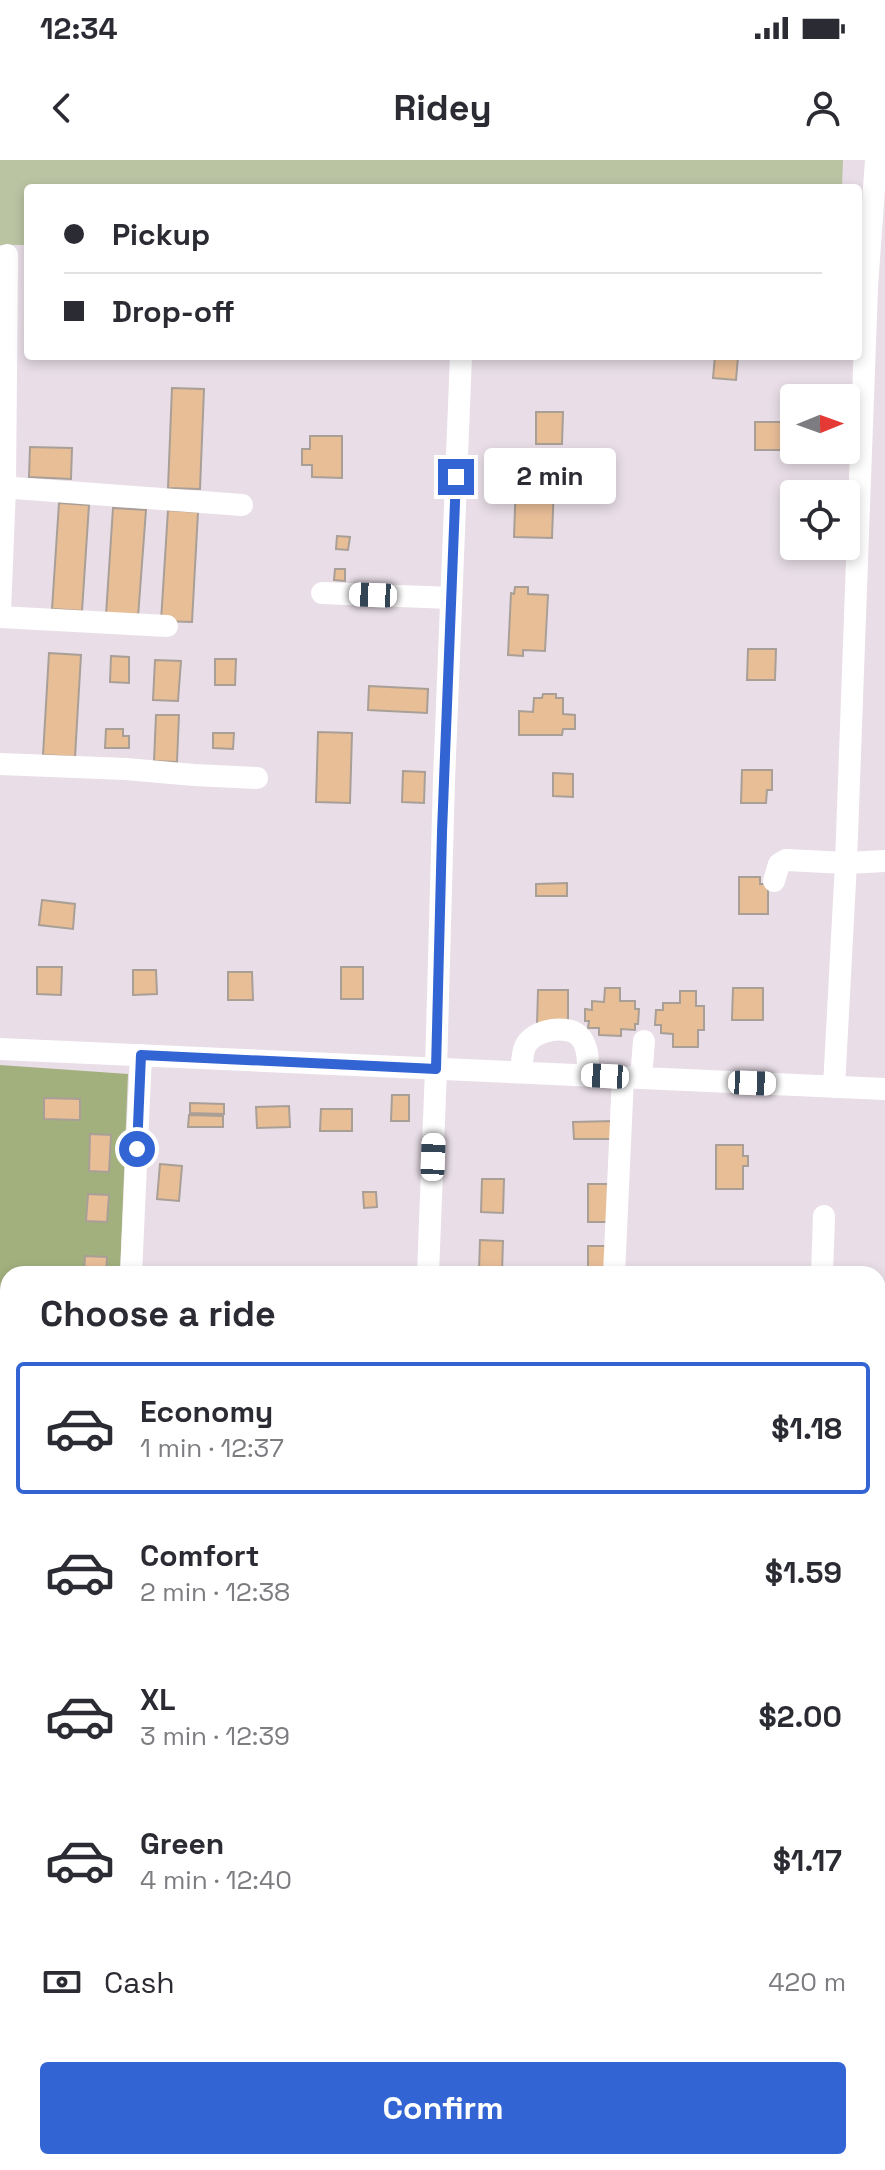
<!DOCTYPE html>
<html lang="en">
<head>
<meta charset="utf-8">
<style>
  body { margin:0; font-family:"Space Grotesk",sans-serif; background:#f7f7f7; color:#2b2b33; height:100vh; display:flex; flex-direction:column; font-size:30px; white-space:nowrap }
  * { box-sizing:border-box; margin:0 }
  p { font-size:26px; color:#7c7c81 }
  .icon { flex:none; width:44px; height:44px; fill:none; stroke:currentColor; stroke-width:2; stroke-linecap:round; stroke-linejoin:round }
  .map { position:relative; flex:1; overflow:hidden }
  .panel { position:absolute; left:0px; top:1106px; width:886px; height:904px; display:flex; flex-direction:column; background:#fff; border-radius:24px 24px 0 0; box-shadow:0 4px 12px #0003 }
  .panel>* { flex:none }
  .banner { position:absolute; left:24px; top:24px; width:838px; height:176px; border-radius:8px; box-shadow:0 4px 12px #0003; display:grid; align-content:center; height:176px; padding:0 40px; background:#fff }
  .needle { width:52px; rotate:89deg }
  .controls { position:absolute; left:780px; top:224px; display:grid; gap:16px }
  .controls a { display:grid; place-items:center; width:80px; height:80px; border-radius:8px; background:#fff; box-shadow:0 4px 12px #0003; font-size:40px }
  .end { position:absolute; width:36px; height:36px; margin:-18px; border:10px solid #3264d3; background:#fff; box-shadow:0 0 0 4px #fff }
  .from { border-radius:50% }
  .bubble { position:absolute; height:56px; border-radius:8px; background:#fff; box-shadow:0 4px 12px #0003; font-size:26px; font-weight:700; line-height:56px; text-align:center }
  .car { position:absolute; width:24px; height:48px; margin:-24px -12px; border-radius:10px; box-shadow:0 0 6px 2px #0007; background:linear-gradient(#fff 24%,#345 0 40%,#fff 0 76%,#345 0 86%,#fff 0) }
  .banner b { display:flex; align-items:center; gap:28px; height:76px; font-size:30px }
  .banner b+b { border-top:2px solid #e1e1e2 }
  .banner i { width:20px; height:20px; background:#2b2b33 }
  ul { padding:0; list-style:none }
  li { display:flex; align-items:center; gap:24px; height:132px; margin:0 16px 12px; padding:0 24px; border:4px solid transparent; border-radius:8px }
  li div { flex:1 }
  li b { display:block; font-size:30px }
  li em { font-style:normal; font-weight:700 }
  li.active { border-color:#3264d3 }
  li>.icon { width:72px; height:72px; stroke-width:1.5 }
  h2 { padding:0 40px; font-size:36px; line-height:96px }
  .pay { display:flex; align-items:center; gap:20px; height:88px; padding:0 40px; font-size:30px }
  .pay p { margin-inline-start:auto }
  .cta { display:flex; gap:16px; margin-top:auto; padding:16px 40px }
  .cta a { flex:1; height:92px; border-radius:8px; background:#3264d3; color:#fff; font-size:32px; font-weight:700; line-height:92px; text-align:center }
  .status { display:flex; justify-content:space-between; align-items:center; height:56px; padding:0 40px; background:#fff; direction:ltr }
  .status svg { height:22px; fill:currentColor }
  header { display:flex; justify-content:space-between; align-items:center; height:104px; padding:0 40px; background:#fff; font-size:36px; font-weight:700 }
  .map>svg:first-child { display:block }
  .green { fill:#bac4a3 }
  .forest { fill:#a2b07e }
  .water { fill:#5f9cb2 }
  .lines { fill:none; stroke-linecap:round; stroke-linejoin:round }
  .canal { stroke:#5f9cb2; stroke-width:16 }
  .building { fill:#e8be97; stroke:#a99f96; stroke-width:2 }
  .path { stroke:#81797f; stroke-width:3; stroke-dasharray:4 4; stroke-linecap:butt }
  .minor { stroke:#fff; stroke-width:22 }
  .major { stroke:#fff; stroke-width:28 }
  .route { stroke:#3264d3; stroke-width:10 }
</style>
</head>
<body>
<div class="status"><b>12:34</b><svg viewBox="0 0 49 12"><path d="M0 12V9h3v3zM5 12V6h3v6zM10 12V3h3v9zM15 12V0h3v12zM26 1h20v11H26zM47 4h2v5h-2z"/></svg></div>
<header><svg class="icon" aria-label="back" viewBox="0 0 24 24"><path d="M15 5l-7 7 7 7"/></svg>Ridey<svg class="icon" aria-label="person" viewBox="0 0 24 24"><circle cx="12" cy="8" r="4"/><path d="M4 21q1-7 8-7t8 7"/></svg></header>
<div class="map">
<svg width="885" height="2010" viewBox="0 0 885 2010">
  <rect width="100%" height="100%" fill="#e9dee7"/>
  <!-- green -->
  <path class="green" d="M0 0H843L842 28H28V85H0Z"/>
  <!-- forest -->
  <path class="forest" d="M0 905 128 914 120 1114H8V1146H0Z"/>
  <!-- water -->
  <path class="water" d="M0 1382 8 1383V1546H0Z
    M878 1420H885V1586H878Z"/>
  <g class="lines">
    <!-- canal -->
    <path class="canal" d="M878 1942 885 1808
      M874 2010 875 2002"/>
  </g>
  <!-- building -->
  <path class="building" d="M715 196 738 197 736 220 713 218Z
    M172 228 204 229 200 329 168 328Z
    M536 252H563L562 284H536Z
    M755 262H784V290H755Z
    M310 276H342V318L312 317V305H302V289H310Z
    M30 287 72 288 71 319 29 317Z
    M516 320 554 322 552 378 514 377Z
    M59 343 89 345 82 451 52 449Z
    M113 348 146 350 138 457 106 455Z
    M168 350 198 352 192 462 161 461Z
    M337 376 350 377 348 390 336 389Z
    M335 409H345V421L334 420Z
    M515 427H528V434L548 435 545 491 523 490V496L508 495 511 433 514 434Z
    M748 489H776L775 520H747Z
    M49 493 81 495 75 597 43 595Z
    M111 496 129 497V523L110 522Z
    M215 499H236L235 525H215Z
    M155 500 181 501 178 541 153 540Z
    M369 526 428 529 427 553 368 550Z
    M543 534H556V538H563V554L575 555V569H563L562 575H519V551L533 552 534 538H542Z
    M156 555H179L177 602 154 601Z
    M106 569H123V576H129V588H105Z
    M318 572 352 573 350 643 316 642Z
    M213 573H234L233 589 213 588Z
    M742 610H772V630H767L766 643H741Z
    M403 611 425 612 424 643 402 642Z
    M553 613 573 614V637L553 636Z
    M739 717H760V724H768V754H739Z
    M567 723V736H536V724Z
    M42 740 75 744 73 769 39 765Z
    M37 807H62L61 835 37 834Z
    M341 807H363V839H341Z
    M133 810H156L157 834 133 835Z
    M228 812H252L253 840H228Z
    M605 828H620V841H635V849H639L638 864H635V870L621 869V876L599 875V868H588L589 861H585V849L592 850V841L604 842Z
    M733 828H763V860H732Z
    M538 830H568V866L537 865Z
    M680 831H696V846H704V870H698V887H673V874L661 873V865H655L656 850H663V843H680Z
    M392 935H409V961H391Z
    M44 938 80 939V960L44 959Z
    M190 943 224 944V954L190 953Z
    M289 946 290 967 257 968 256 947Z
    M321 949H352V971H320Z
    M189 955 223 956V967H188Z
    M613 961V979H574L573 962Z
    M90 974 111 975 109 1012 89 1011Z
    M716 985H743V996H748V1006H743V1029H716Z
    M160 1004 182 1006 179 1041 157 1039Z
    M482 1019H504L503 1053 481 1052Z
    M588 1024H609L610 1062H588Z
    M363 1032H376L377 1047 364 1048Z
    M88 1034 109 1035 107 1062 86 1061Z
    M480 1080 503 1081 502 1113 479 1112Z
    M588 1086H605V1114H588Z
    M85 1096 107 1097 106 1114H84Z
    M878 1149H885V1190H878Z"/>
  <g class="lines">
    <!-- path -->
    <path class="path" d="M0 1234 8 1235
      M878 1267H885
      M0 1339H8
      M878 1375H885"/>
    <!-- minor -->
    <path class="minor" d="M0 327 242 345
      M322 433 451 438
      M0 451 5 327 7 95
      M0 457 167 466
      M0 604 126 609 194 615 257 618
      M774 721 779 704 786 700 846 703 885 701
      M0 889 885 929
      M521 912C522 904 522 894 525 887 532 869 570 863 581 878 589 889 588 903 588 916
      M641 918 644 881
      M834 927 846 703 867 127 876 0
      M131 1114 141 895
      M428 1114 436 909 444 620 461 196
      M614 1114 623 917
      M822 1114 824 1056
      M0 1853 8 1695
      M0 1985H8
      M352 2002 489 2010
      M247 2010V2002
      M569 2010 570 2002
      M855 2010V2002"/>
    <!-- major -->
    <path class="major" d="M0 1578H8
      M0 1612 8 1613
      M878 1614 885 1615
      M878 1650H885"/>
  </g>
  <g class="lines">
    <!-- route -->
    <path class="route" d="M137 989 141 895 436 909 442 672 456 317"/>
  </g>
</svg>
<div class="controls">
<a><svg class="needle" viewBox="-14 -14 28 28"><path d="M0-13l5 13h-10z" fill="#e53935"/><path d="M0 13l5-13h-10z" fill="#7c7c81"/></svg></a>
<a><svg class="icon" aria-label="locate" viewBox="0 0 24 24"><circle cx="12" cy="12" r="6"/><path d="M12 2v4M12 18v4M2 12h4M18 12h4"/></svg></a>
</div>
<i class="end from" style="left:137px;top:989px"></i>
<i class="end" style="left:456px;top:317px"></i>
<div class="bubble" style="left:484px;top:288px;width:132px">2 min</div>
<i class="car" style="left:373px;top:435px;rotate:272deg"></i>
<i class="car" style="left:605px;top:916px;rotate:273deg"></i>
<i class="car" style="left:752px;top:923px;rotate:92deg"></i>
<i class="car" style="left:433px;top:997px;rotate:2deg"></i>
<div class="banner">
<b><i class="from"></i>Pickup</b>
<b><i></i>Drop-off</b>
</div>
<section class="panel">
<h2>Choose a ride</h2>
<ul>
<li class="active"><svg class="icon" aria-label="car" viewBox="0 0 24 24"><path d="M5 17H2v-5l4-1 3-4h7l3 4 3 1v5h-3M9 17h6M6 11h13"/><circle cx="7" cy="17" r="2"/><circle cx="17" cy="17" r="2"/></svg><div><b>Economy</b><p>1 min · 12:37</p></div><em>$1.18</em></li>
<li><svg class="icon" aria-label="car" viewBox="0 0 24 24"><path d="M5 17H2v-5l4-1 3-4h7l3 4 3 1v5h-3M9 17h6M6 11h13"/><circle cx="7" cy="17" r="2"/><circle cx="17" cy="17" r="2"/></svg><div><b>Comfort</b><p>2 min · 12:38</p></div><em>$1.59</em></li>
<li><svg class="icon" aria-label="car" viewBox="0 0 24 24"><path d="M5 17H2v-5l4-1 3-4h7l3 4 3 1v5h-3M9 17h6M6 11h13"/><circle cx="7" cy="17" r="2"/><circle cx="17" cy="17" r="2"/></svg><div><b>XL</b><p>3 min · 12:39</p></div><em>$2.00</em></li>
<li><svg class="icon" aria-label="car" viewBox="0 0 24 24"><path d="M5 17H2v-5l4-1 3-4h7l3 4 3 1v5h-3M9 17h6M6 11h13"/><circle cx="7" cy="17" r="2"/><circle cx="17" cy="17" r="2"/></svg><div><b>Green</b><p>4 min · 12:40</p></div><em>$1.17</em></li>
</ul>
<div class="pay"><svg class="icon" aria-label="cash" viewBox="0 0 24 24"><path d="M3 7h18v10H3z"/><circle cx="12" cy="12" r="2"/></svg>Cash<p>420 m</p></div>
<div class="cta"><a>Confirm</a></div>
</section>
</div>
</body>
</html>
